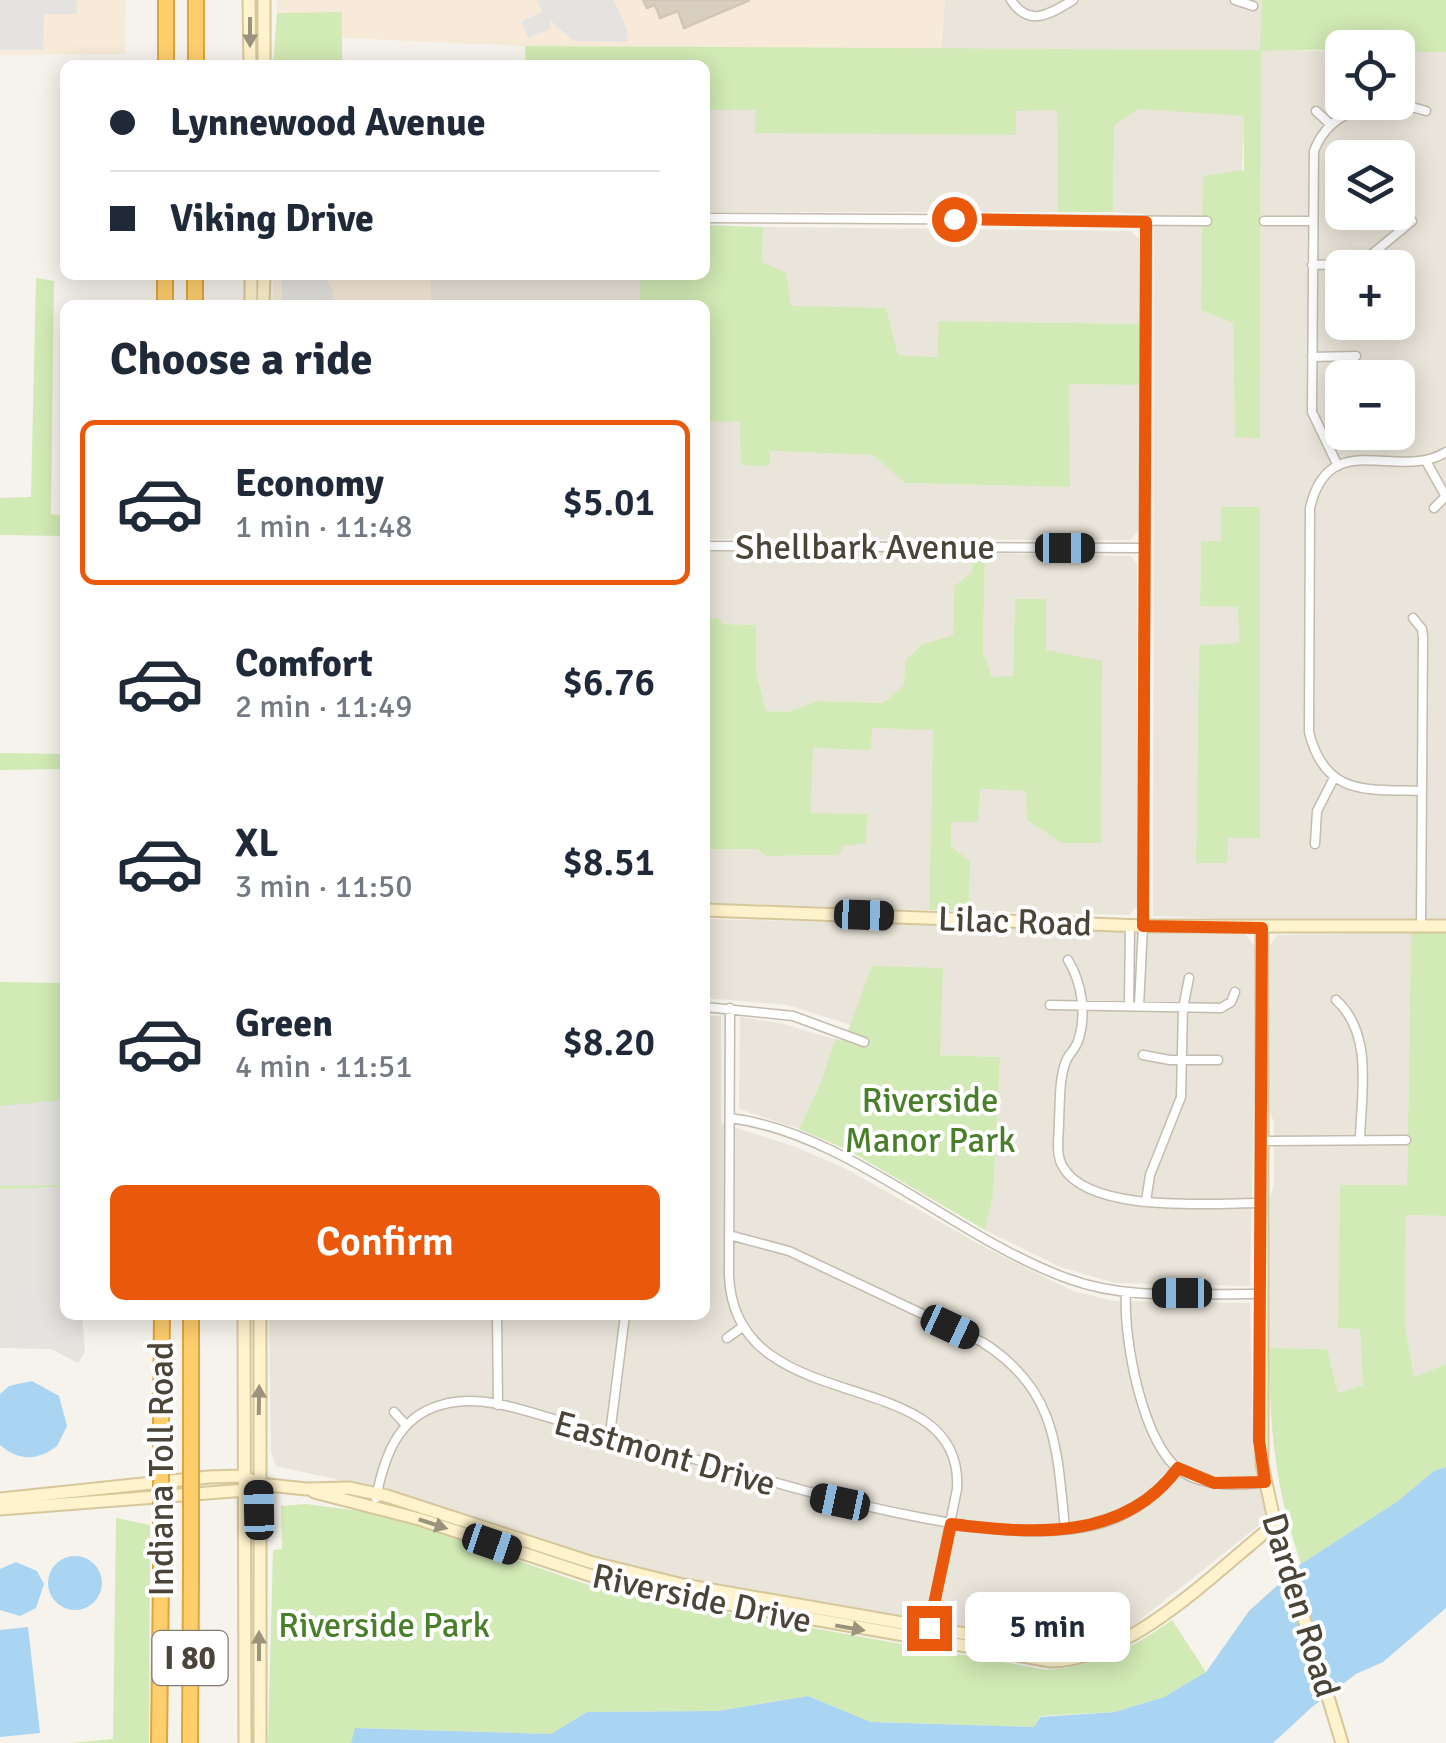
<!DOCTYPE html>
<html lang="en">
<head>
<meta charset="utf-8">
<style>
  body { margin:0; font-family:Signika,sans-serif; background:#f2f2f3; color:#1f2937; height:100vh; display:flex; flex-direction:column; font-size:38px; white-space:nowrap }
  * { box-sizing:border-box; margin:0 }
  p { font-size:32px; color:#747a83 }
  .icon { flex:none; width:55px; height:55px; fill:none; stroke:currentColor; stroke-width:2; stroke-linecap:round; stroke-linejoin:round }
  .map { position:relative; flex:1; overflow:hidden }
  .side { position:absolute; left:60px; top:300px; width:650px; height:1020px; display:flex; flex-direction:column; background:#fff; border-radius:15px; box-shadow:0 5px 25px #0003 }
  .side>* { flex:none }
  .banner { position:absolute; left:60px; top:60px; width:650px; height:220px; border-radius:15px; box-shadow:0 5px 25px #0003; display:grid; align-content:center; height:220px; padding:0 50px; background:#fff }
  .tools { position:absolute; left:1325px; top:30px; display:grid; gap:20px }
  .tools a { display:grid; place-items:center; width:90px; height:90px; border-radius:15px; background:#fff; box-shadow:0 5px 25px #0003; font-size:50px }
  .end { position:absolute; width:45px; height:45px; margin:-22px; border:12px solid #ea580c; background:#fff; box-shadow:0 0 0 5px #fff }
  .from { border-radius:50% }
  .bubble { position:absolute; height:70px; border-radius:15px; background:#fff; box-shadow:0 5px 25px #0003; font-size:32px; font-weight:600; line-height:70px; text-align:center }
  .car { position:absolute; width:30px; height:60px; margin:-30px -15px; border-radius:12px; box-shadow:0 0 8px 2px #0007; background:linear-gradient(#222 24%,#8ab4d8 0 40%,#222 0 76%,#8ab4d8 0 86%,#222 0) }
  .banner b { display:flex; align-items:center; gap:35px; height:95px; font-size:38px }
  .banner b+b { border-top:2px solid #e0e1e3 }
  .banner i { width:25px; height:25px; background:#1f2937 }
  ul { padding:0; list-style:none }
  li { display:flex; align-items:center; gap:30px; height:165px; margin:0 20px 15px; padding:0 30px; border:5px solid transparent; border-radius:15px }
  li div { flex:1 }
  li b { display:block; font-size:38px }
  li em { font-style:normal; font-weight:600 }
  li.current { border-color:#ea580c }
  li>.icon { width:90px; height:90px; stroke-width:1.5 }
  h2 { padding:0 50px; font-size:45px; line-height:120px }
  .primary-button { display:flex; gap:20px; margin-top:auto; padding:20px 50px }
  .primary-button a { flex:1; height:115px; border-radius:15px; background:#ea580c; color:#fff; font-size:40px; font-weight:600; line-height:115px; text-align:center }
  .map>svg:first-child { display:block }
  .residential { fill:#eae5da; fill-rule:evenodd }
  .commercial { fill:#f7ead8 }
  .industrial { fill:#e6e2dd }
  .green { fill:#d2eab5 }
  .parking { fill:#e5e3e0 }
  .water { fill:#a9d4f2 }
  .building { fill:#d8cfc1; stroke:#d3c7b4; stroke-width:2.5 }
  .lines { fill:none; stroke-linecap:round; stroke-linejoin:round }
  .street-casing { stroke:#c2bbae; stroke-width:11 }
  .secondary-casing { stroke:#d6c79b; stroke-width:15 }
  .highway-casing { stroke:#e0a43c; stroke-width:18 }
  .street { stroke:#fff; stroke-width:8 }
  .secondary { stroke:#fff3cd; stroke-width:11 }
  .highway { stroke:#ffcf6e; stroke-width:14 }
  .highway-bridge-casing { stroke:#e0a43c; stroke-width:18; stroke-linecap:butt }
  .highway-bridge { stroke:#ffcf6e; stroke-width:14 }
  .oneway { fill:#9c937c }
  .route { stroke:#ea580c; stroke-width:12 }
  .labels { text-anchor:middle; stroke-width:8; stroke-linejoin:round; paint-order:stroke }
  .shield { fill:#fff; stroke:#817c74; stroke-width:2.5 }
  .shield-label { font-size:32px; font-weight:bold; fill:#4b4439 }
  .street-label { font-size:35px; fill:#4b4439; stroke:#fff }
  .park-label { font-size:35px; fill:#4a7f2a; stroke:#fff }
</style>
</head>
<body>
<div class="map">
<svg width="1446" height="1743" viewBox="0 0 1446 1743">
  <rect width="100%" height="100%" fill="#f6f3ec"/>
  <!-- residential -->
  <path class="residential" d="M945 0H1262L1261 50 1342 51V102H1398V52H1446V919L1260 920 1153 916 1154 230 1144 214 1113 212 1114 126 1139 109 1245 115 1233 323 1235 437 1260 439 1261 50 941 49ZM1342 158H1398V212H1342ZM1342 268H1398V322H1342ZM1342 378H1398V432H1342ZM1260 507V837L1227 838 1196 862 1199 645 1239 644 1238 607 1200 606 1201 541H1221Z
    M705 110H755L756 133 1016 134 1015 110H1057L1058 212H705Z
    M763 227 1131 231 1139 239 1140 324 940 321 937 357 898 355 791 306 762 262Z
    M431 275H640V305H431Z
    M1069 383 1140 385 1139 530 1130 540 705 539V421H741V465L769 451 874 455 906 483 1069 487Z
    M705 552H973L972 572 954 586 953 635 923 644 906 660 904 685 883 703 817 701 788 712 766 711 756 671V625L723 624 718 618H705Z
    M985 553 1131 556 1137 564V906L1129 915 969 911 970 861 951 846V822L979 789 1026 791 1046 650 1015 599 1013 677H992L983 652Z
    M872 728 933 729 929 910 705 903V849H757L766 856 839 855 842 846 811 813 813 747 870 750Z
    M705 919 1236 931 1246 935 1254 945 1257 960 1250 1286 1115 1283 1060 1267 985 1230 993 1195 1000 1057 940 1055 872 966 851 1025 787 1005 705 998Z
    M1411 933 1407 1186 1340 1185 1339 1328 1360 1329 1363 1385 1338 1393 1327 1349 1269 1348 1268 1203 1274 1185V1121L1269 1112 1270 945 1278 935Z
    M705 1016H721V1123L793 1146 843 1167 986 1248 1073 1291 1115 1301 1250 1303 1253 1432 1265 1515 1262 1523 1130 1628 1094 1643 1046 1644 689 1582 573 1552 392 1492 276 1466 271 1452 269 1315H705Z
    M740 1017 780 1023 835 1039 822 1079 799 1129 739 1109Z
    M1406 1215 1446 1216V1364L1414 1377 1405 1325Z"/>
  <!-- commercial -->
  <path class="commercial" d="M0 0H126L125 54 0 55Z
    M277 0H945L941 49 525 46 342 38V13H277Z
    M273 275H431V305H273Z"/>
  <!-- industrial -->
  <path class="industrial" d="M65 1187V1315H82L85 1352 78 1363 51 1349 0 1348V1189Z"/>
  <!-- green -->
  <path class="green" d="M1262 0H1446V52H1398V48L1261 51 1260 439 1235 437 1233 323 1201 310 1203 176 1244 170V116L1139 109 1114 126 1113 212H1058L1057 110 1016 111V135L755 133V110H705V65H526L525 46 1260 50Z
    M342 12V65H273L277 13Z
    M705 225 763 227 762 262 786 273 791 306 886 308 898 355 937 357 939 321 1140 324V385L1069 384 1070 487 905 483 873 455 770 451 769 466 741 465 740 422 705 421V305H640V275H705Z
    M36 278 54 281 51 514 65 516V536L0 535V498L31 497Z
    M1221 507H1260V838H1228L1227 863H1196L1199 645 1239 643 1238 607 1200 606 1201 541H1221Z
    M973 552 985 553 983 652 992 677 1013 676 1015 599H1046V650L1102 661 1101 843H1062L1027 820 1026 791 980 789 978 822H951V846L970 861 969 911 929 910 933 730 872 728 871 750 813 748 811 813 867 814 866 843 843 846 839 855 766 856 757 849H705V618H718L723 624 756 625V671L766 711 788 712 817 701 883 703 904 685 905 660 923 644 953 635 954 586 972 572Z
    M0 753 65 754V769L0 770Z
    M1411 933H1446V1216L1406 1215 1405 1325 1414 1377 1446 1364V1467L1434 1471 1398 1501 1301 1564C1274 1483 1270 1432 1269 1348L1327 1349 1338 1393 1363 1385 1360 1329 1338 1328 1340 1185H1407Z
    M872 966 943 968 940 1055 1000 1057 993 1195 985 1230 848 1150 799 1129 822 1079 835 1039 844 1041Z
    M0 982 65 983V1187L0 1189Z
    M306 1504 360 1511 414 1525 606 1591 1047 1670C1096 1666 1132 1649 1172 1620L1206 1672 1164 1697 1115 1712 1040 1716 1034 1727 871 1722 808 1696 718 1711 587 1712 551 1734 356 1728 351 1743H268L273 1550 282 1549 281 1506Z
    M116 1518 150 1525 149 1743H70L113 1739Z"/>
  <!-- parking -->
  <path class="parking" d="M0 0H77V14H44L43 50H0Z
    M537 0H614L627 29V42L574 41 550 20V29L529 38 521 22 542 12Z
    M282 275H323L333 291V305H282Z
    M65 1100V1185L0 1186V1106Z
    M17 1290H48V1316L72 1318 71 1345H16Z"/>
  <!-- water -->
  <path class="water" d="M32 1381 59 1396 67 1426 57 1446C38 1461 18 1461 0 1445V1394L9 1386Z
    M1446 1467V1608L1383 1662 1356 1674 1312 1707 1273 1743H351L355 1728 551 1734 587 1712 718 1711 808 1696 871 1722 1034 1727 1040 1717 1115 1712 1164 1697 1206 1672 1249 1611 1301 1564 1398 1501 1434 1471Z
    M48 1583a27 27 0 1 1 54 0a27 27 0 1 1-54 0Z
    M16 1562 37 1571 44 1584 36 1608 20 1616 0 1610V1569Z
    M28 1627 40 1733 0 1737V1630Z"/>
  <!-- building -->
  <path class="building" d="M643 0H750L684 28 678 11 660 18 655 5 647 8Z"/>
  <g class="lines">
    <defs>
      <path id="street" d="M1011 0C1029 28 1050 14 1073 0
        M1235 0 1253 6
        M1316 111 1330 124
        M705 218 1207 221
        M1264 221H1312
        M1312 265 1349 264 1366 259 1412 221
        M1312 357 1356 356
        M1426 461 1446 497
        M1338 466 1312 412 1314 151C1331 106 1383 97 1426 111
        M1434 508 1446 496
        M705 546 1145 548
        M1413 618 1422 629 1423 637 1421 926
        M1422 791C1367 789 1325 797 1309 732L1310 508C1329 425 1399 482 1446 452
        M1315 844 1317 811 1334 778
        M1068 960C1082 983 1087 1015 1078 1041 1076 1048 1069 1054 1066 1061 1059 1079 1060 1103 1059 1122 1059 1136 1055 1154 1063 1167 1090 1214 1213 1203 1261 1203
        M1336 1000C1374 1034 1361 1094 1360 1140
        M1050 1005 1221 1008 1231 1002 1235 992
        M1129 1006 1130 926
        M1139 1006 1143 926 1147 223
        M705 1007 793 1016 864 1042
        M730 1008 729 1275C734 1424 965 1359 957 1489L928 1632
        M1143 1055 1170 1060H1218
        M730 1118C849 1133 956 1239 1069 1279 1129 1301 1197 1293 1260 1294
        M1261 1141 1406 1140
        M1146 1201 1150 1175 1181 1097 1183 1008 1189 978
        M729 1235 789 1251 982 1342C1057 1389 1057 1448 1065 1529
        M1126 1292C1123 1337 1142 1445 1182 1472 1205 1487 1238 1486 1265 1482
        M497 1315 498 1405
        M727 1338 741 1328
        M394 1412 406 1425
        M610 1434 625 1315
        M376 1498C384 1458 397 1417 441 1405 484 1392 533 1414 574 1425 689 1455 801 1495 918 1517 975 1528 1041 1539 1099 1524 1131 1515 1157 1496 1177 1468"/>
      <path id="secondary" d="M249 0 250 65
        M264 65V0
        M251 305V275
        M263 305 264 275
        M705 910 1143 926H1446
        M1262 927V1465L1275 1524 1342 1743
        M244 1315 245 1743
        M314 1492 419 1519 620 1585 1051 1661C1130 1660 1215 1572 1275 1524
        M0 1499 209 1477 242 1476 259 1484 306 1489 349 1488 387 1496 590 1562 683 1585 1041 1647 1106 1648
        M0 1509 246 1490
        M260 1743V1315"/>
      <path id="highway" d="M166 65V0
        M196 65V0
        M165 305V275
        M195 305V275
        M191 1414V1315
        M161 1418 162 1315
        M159 1743 161 1577
        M190 1743 191 1575"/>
    </defs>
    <!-- street casing -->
    <use href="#street" class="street-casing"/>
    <!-- secondary casing -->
    <use href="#secondary" class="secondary-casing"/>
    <!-- highway casing -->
    <use href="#highway" class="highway-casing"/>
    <!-- street -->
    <use href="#street" class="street"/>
    <!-- secondary -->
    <use href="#secondary" class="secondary"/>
    <!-- highway -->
    <use href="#highway" class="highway"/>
    <defs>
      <path id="highway-bridge" d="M191 1575V1414
        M161 1577V1418"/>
    </defs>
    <!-- highway-bridge casing -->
    <use href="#highway-bridge" class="highway-bridge-casing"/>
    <!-- highway-bridge -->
    <use href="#highway-bridge" class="highway-bridge"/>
  </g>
  <!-- one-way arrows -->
  <defs><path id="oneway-solid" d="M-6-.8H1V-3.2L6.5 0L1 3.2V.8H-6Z" transform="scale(2.5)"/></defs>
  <g class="oneway">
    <use href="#oneway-solid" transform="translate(250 32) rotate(90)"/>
    <use href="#oneway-solid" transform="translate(259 1400) rotate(-89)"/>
    <use href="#oneway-solid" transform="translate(433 1524) rotate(18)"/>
    <use href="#oneway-solid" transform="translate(850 1628) rotate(10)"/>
    <use href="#oneway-solid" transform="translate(259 1646) rotate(-90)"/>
  </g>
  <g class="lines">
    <!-- route -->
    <path class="route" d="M929 1628 951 1524C1031 1534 1124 1542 1178 1468L1214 1483 1265 1482 1259 1440 1262 928 1143 926 1146 222 954 219"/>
  </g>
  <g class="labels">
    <!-- shield labels -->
    <rect class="shield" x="152.5" y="1631" width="75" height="54" rx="8"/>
    <g class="shield-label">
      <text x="190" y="1669">I 80</text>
    </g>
    <!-- street labels -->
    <g class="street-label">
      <text x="865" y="559">Shellbark Avenue</text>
      <text transform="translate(1015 921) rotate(2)" y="12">Lilac Road</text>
      <text transform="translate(665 1453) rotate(16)" y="12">Eastmont Drive</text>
      <text transform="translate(161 1469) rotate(-90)" y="12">Indiana Toll Road</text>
      <text transform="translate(702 1598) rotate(12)" y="12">Riverside Drive</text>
      <text transform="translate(1301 1605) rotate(73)" y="12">Darden Road</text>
    </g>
    <!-- park labels -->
    <g class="park-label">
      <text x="930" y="1112">Riverside<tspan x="930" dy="40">Manor Park</tspan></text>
      <text x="384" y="1637">Riverside Park</text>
    </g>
  </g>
</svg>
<div class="tools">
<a><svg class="icon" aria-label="locate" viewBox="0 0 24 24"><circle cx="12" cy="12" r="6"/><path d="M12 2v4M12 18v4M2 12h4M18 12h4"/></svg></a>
<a><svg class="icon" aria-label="layers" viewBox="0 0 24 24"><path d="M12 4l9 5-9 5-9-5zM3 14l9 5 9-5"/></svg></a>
<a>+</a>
<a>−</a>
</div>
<i class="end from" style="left:954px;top:219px"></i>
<i class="end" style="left:929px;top:1628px"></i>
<div class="bubble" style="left:965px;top:1592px;width:165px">5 min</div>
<i class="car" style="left:1065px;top:548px;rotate:90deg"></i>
<i class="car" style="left:864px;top:915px;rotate:92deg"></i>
<i class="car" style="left:1182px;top:1293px;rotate:270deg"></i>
<i class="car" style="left:950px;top:1327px;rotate:115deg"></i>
<i class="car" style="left:840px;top:1502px;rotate:282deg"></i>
<i class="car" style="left:259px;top:1510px;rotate:359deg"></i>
<i class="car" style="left:492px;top:1544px;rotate:109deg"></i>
<div class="banner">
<b><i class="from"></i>Lynnewood Avenue</b>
<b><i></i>Viking Drive</b>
</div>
<section class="side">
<h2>Choose a ride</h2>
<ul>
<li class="current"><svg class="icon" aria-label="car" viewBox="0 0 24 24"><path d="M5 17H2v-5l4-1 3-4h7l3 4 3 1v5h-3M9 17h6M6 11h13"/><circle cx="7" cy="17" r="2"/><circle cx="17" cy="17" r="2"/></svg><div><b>Economy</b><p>1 min · 11:48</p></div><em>$5.01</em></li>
<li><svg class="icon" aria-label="car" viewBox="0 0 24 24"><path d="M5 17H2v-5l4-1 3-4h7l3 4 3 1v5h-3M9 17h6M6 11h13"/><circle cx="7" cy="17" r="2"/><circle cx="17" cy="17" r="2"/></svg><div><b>Comfort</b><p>2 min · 11:49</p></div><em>$6.76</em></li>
<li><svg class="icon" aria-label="car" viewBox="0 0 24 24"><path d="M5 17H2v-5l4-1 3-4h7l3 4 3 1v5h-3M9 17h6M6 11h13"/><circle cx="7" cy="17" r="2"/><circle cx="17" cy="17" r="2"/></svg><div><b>XL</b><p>3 min · 11:50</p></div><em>$8.51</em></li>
<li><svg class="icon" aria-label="car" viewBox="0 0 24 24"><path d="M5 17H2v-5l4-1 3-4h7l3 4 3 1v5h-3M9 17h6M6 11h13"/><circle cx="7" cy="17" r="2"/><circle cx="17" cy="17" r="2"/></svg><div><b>Green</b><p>4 min · 11:51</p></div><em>$8.20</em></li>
</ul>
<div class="primary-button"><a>Confirm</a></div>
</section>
</div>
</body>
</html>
